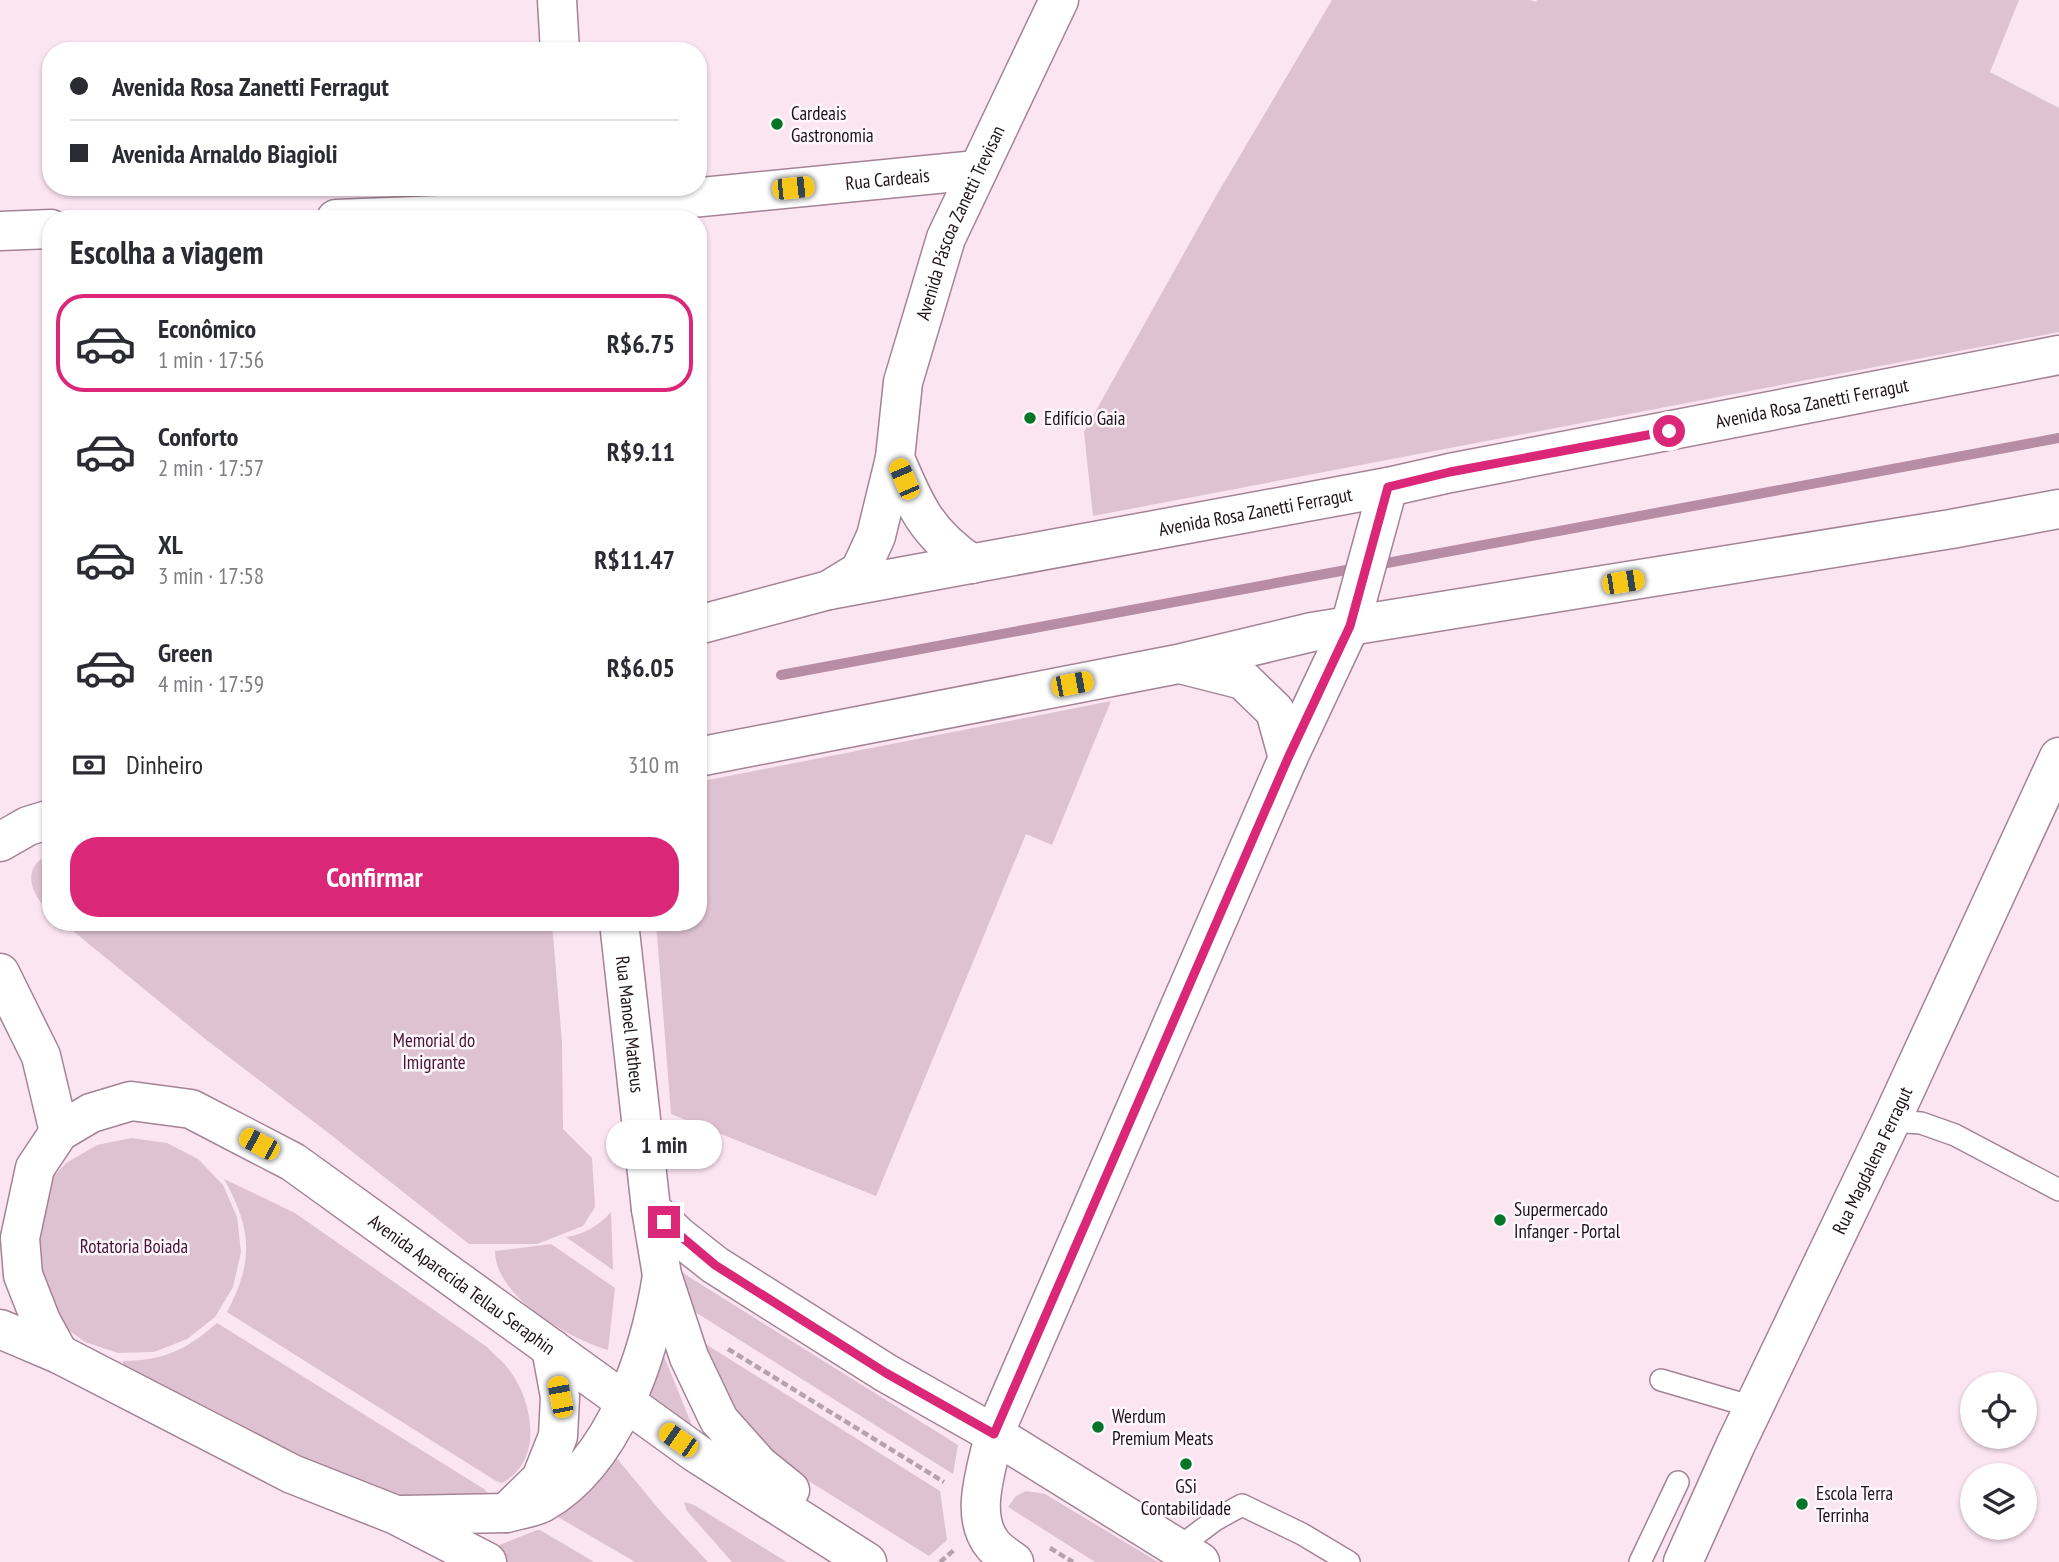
<!DOCTYPE html>
<html lang="pt">
<head>
<meta charset="utf-8">
<style>
  body { margin:0; font-family:"PT Sans Narrow",sans-serif; background:#f7f7f7; color:#2b2b33; height:100vh; display:flex; flex-direction:column; font-size:26px; white-space:nowrap }
  * { box-sizing:border-box; margin:0 }
  p { font-size:23px; color:#7c7c81 }
  .icon { flex:none; width:38px; height:38px; fill:none; stroke:currentColor; stroke-width:2; stroke-linecap:round; stroke-linejoin:round }
  .map { position:relative; flex:1; overflow:hidden }
  .sheet { position:absolute; left:42px; top:210px; width:665px; height:721px; display:flex; flex-direction:column; background:#fff; border-radius:28px; box-shadow:0 2px 5px #0004 }
  .sheet>* { flex:none }
  .top-card { position:absolute; left:42px; top:42px; width:665px; height:154px; border-radius:28px; box-shadow:0 2px 5px #0004; display:grid; align-content:center; height:154px; padding:0 28px; background:#fff }
  .fabs { position:absolute; left:1960px; top:1372px; display:grid; gap:14px }
  .fabs a { display:grid; place-items:center; width:77px; height:77px; border-radius:50%; background:#fff; box-shadow:0 2px 5px #0004; font-size:35px }
  .end { position:absolute; width:32px; height:32px; margin:-16px; border:9px solid #db2777; background:#fff; box-shadow:0 0 0 4px #fff }
  .from { border-radius:50% }
  .bubble { position:absolute; height:49px; border-radius:24px; background:#fff; box-shadow:0 2px 5px #0004; font-size:23px; font-weight:600; line-height:49px; text-align:center }
  .car { position:absolute; width:21px; height:42px; margin:-21px -10px; border-radius:9px; box-shadow:0 0 5px 2px #0007; background:linear-gradient(#f5c518 24%,#345 0 40%,#f5c518 0 76%,#345 0 86%,#f5c518 0) }
  .top-card b { display:flex; align-items:center; gap:24px; height:66px; font-size:26px }
  .top-card b+b { border-top:2px solid #e1e1e2 }
  .top-card i { width:18px; height:18px; background:#2b2b33 }
  ul { padding:0; list-style:none }
  li { display:flex; align-items:center; gap:21px; height:98px; margin:0 14px 10px; padding:0 14px; border:4px solid transparent; border-radius:28px }
  li div { flex:1 }
  li b { display:block; font-size:26px }
  li em { font-style:normal; font-weight:600 }
  li.active { border-color:#db2777 }
  li>.icon { width:63px; height:63px; stroke-width:1.5 }
  h2 { padding:0 28px; font-size:32px; line-height:84px }
  .pay { display:flex; align-items:center; gap:18px; height:77px; padding:0 28px; font-size:26px }
  .pay p { margin-inline-start:auto }
  .action { display:flex; gap:14px; margin-top:auto; padding:14px 28px }
  .action a { flex:1; height:80px; border-radius:28px; background:#db2777; color:#fff; font-size:28px; font-weight:600; line-height:80px; text-align:center }
  .map>svg:first-child { display:block }
  .green { fill:#dfc2d2 }
  .lines { fill:none; stroke-linecap:round; stroke-linejoin:round }
  .stream { stroke:#b78ca5; stroke-width:10 }
  .lane-casing { stroke:#a48396; stroke-width:24 }
  .street-casing { stroke:#a48396; stroke-width:41 }
  .secondary-casing { stroke:#a48396; stroke-width:41 }
  .primary-casing { stroke:#a48396; stroke-width:41 }
  .path { stroke:#b5a2ad; stroke-width:4.5; stroke-dasharray:7 3.5; stroke-linecap:butt }
  .lane { stroke:#fff; stroke-width:21 }
  .street { stroke:#fff; stroke-width:38 }
  .secondary { stroke:#fff; stroke-width:38 }
  .primary { stroke:#fff; stroke-width:38 }
  .route { stroke:#db2777; stroke-width:9 }
  .poi-dot { fill:#077528; stroke:#fef7fb; stroke-width:2.5 }
  .labels { text-anchor:middle; stroke-width:5; stroke-linejoin:round; paint-order:stroke }
  .poi-label { font-size:19px; fill:#20131a; stroke:#fef7fb; text-anchor:start }
  .street-label { font-size:19px; fill:#20131a; stroke:#fef7fb }
  .park-label { font-size:19px; fill:#471336; stroke:#fef7fb }
</style>
</head>
<body>
<div class="map">
<svg width="2059" height="1562" viewBox="0 0 2059 1562">
  <rect width="100%" height="100%" fill="#fbe5f1"/>
  <!-- green -->
  <path class="green" d="M1332 0H1530L1536 2 1537 0H2019L1990 72 2059 108V332L1093 516 1084 432 1216 196Z
    M1111 701 1052 845 1026 834 876 1196 671 1114 656 922H698V782Z
    M51 854V913C31 896 19 866 51 854Z
    M62 922H552L562 1043 563 1129 592 1158 595 1207 583 1226 537 1244H469L331 1135 204 1038Z
    M131 1138 167 1143 198 1159 223 1185 237 1217 241 1252 233 1287 215 1317 187 1339 154 1352 118 1353 85 1342 56 1321 36 1292 42 1189 66 1163 97 1145Z
    M224 1179 295 1213 487 1347C494 1355 504 1362 510 1371 533 1402 544 1461 502 1483L496 1481 227 1312C254 1261 252 1229 224 1179Z
    M611 1212 613 1270 566 1237C585 1234 598 1226 611 1212Z
    M551 1244 615 1288 608 1350C570 1339 495 1297 495 1251Z
    M683 1273 958 1445 953 1474 687 1307 678 1277Z
    M217 1323 484 1489 489 1494 482 1498 429 1506 362 1486 124 1369 123 1361C165 1360 186 1350 217 1323Z
    M704 1343 940 1491 947 1540 929 1556 791 1470 737 1419Z
    M662 1351 693 1428 647 1397Z
    M610 1450 662 1513 708 1562H635L558 1517C587 1496 594 1482 610 1450Z
    M1026 1491 1045 1494 1158 1562H1095L1008 1507 1016 1496Z
    M684 1502 694 1505 787 1562H732L687 1511Z
    M537 1530H540L594 1562H492L487 1550Z"/>
  <g class="lines">
    <!-- stream -->
    <path class="stream" d="M1376 565 2059 438
      M781 675 1357 568"/>
    <defs>
      <path id="lane" d="M1891 1121 1921 1123 1955 1135 2059 1190
        M1661 1380 1753 1407
        M1178 1548 1215 1520 1242 1505 1302 1534 1349 1562
        M1640 1562 1678 1482"/>
      <g id="street">
        <path id="s1" d="M336 219 570 210 977 170"/>
        <path d="M0 231 51 229"/>
        <path d="M895 458C915 506 927 534 972 564"/>
        <path id="s2" d="M829 590 860 571 876 536 895 458 903 382 946 238 1059 0"/>
        <path d="M0 842 28 826 51 819"/>
      </g>
      <g id="secondary">
        <path d="M557 0 560 51"/>
        <path d="M568 187 570 219"/>
        <path id="s3" d="M698 625 829 590 1388 487 1450 473 2059 355"/>
        <path d="M1184 665 1243 680 1275 711 1288 758"/>
        <path d="M698 757 1178 664 1312 632 1951 529 2059 509"/>
        <path id="s4" d="M619 922 651 1209 677 1235 715 1265 886 1373 994 1434 1200 1562"/>
        <path d="M0 973 41 1056 59 1132"/>
        <path d="M1014 1562C1007 1557 998 1551 993 1545 968 1515 988 1467 994 1434L1288 758 1350 626 1388 487"/>
        <path id="s5" d="M1683 1562 1736 1444 1891 1121 2059 757"/>
      </g>
      <g id="primary">
        <path d="M651 1209 662 1275 689 1357 719 1420 759 1465 790 1490"/>
        <path d="M0 1329 59 1354 292 1474 396 1515 487 1562"/>
        <path id="s6" d="M59 1354 41 1321 23 1275 20 1238 35 1168 59 1132 91 1113 131 1101 191 1109 293 1162 696 1453 867 1562"/>
        <path d="M506 1513C517 1510 532 1508 542 1503 615 1462 650 1353 662 1276"/>
        <path d="M402 1515 506 1513 541 1479 558 1436 560 1397 551 1348"/>
      </g>
    </defs>
    <!-- lane casing -->
    <use href="#lane" class="lane-casing"/>
    <!-- street casing -->
    <use href="#street" class="street-casing"/>
    <!-- secondary casing -->
    <use href="#secondary" class="secondary-casing"/>
    <!-- primary casing -->
    <use href="#primary" class="primary-casing"/>
    <!-- path -->
    <path class="path" d="M728 1349 944 1482
      M1050 1548 1073 1562
      M940 1562 954 1550"/>
    <!-- lane -->
    <use href="#lane" class="lane"/>
    <!-- street -->
    <use href="#street" class="street"/>
    <!-- secondary -->
    <use href="#secondary" class="secondary"/>
    <!-- primary -->
    <use href="#primary" class="primary"/>
  </g>
  <g class="lines">
    <!-- route -->
    <path class="route" d="M664 1222 715 1265 886 1373 994 1434 1288 758 1350 626 1388 487 1450 472 1669 431"/>
  </g>
  <!-- markers -->
  <g class="poi-dot">
    <circle cx="777" cy="124" r="7"/>
    <circle cx="1030" cy="418" r="7"/>
    <circle cx="1500" cy="1220" r="7"/>
    <circle cx="1098" cy="1427" r="7"/>
    <circle cx="1186" cy="1464" r="7"/>
    <circle cx="1802" cy="1504" r="7"/>
  </g>
  <g class="labels">
    <!-- poi labels -->
    <g class="poi-label">
      <text x="791" y="120">Cardeais<tspan x="791" dy="22">Gastronomia</tspan></text>
      <text x="1044" y="425">Edifício Gaia</text>
      <text x="1514" y="1216">Supermercado<tspan x="1514" dy="22">Infanger - Portal</tspan></text>
      <text x="1112" y="1423">Werdum<tspan x="1112" dy="22">Premium Meats</tspan></text>
      <text x="1186" y="1493" text-anchor="middle">GSi<tspan x="1186" dy="22">Contabilidade</tspan></text>
      <text x="1816" y="1500">Escola Terra<tspan x="1816" dy="22">Terrinha</tspan></text>
    </g>
    <!-- street labels -->
    <g class="street-label">
      <text dy="7" stroke="none"><textPath href="#s1" startOffset="553">Rua Cardeais</textPath></text>
      <text dy="7" stroke="none"><textPath href="#s2" startOffset="401">Avenida Páscoa Zanetti Trevisan</textPath></text>
      <text dy="7" stroke="none"><textPath href="#s3" startOffset="1136">Avenida Rosa Zanetti Ferragut</textPath></text>
      <text dy="7" stroke="none"><textPath href="#s3" startOffset="569">Avenida Rosa Zanetti Ferragut</textPath></text>
      <text dy="7" stroke="none"><textPath href="#s4" startOffset="103">Rua Manoel Matheus</textPath></text>
      <text dy="7" stroke="none"><textPath href="#s5" startOffset="444">Rua Magdalena Ferragut</textPath></text>
      <text dy="7" stroke="none"><textPath href="#s6" startOffset="702">Avenida Aparecida Tellau Seraphin</textPath></text>
    </g>
    <!-- park labels -->
    <g class="park-label">
      <text x="434" y="1047">Memorial do<tspan x="434" dy="22">Imigrante</tspan></text>
      <text x="134" y="1253">Rotatoria Boiada</text>
    </g>
  </g>
</svg>
<div class="fabs">
<a><svg class="icon" aria-label="locate" viewBox="0 0 24 24"><circle cx="12" cy="12" r="6"/><path d="M12 2v4M12 18v4M2 12h4M18 12h4"/></svg></a>
<a><svg class="icon" aria-label="layers" viewBox="0 0 24 24"><path d="M12 4l9 5-9 5-9-5zM3 14l9 5 9-5"/></svg></a>
</div>
<i class="end from" style="left:1669px;top:431px"></i>
<i class="end" style="left:664px;top:1222px"></i>
<div class="bubble" style="left:606px;top:1120px;width:116px">1 min</div>
<i class="car" style="left:793px;top:188px;rotate:84deg"></i>
<i class="car" style="left:904px;top:479px;rotate:337deg"></i>
<i class="car" style="left:1623px;top:582px;rotate:81deg"></i>
<i class="car" style="left:1072px;top:684px;rotate:79deg"></i>
<i class="car" style="left:259px;top:1144px;rotate:298deg"></i>
<i class="car" style="left:560px;top:1397px;rotate:349deg"></i>
<i class="car" style="left:678px;top:1440px;rotate:305deg"></i>
<div class="top-card">
<b><i class="from"></i>Avenida Rosa Zanetti Ferragut</b>
<b><i></i>Avenida Arnaldo Biagioli</b>
</div>
<section class="sheet">
<h2>Escolha a viagem</h2>
<ul>
<li class="active"><svg class="icon" aria-label="car" viewBox="0 0 24 24"><path d="M5 17H2v-5l4-1 3-4h7l3 4 3 1v5h-3M9 17h6M6 11h13"/><circle cx="7" cy="17" r="2"/><circle cx="17" cy="17" r="2"/></svg><div><b>Econômico</b><p>1 min · 17:56</p></div><em>R$6.75</em></li>
<li><svg class="icon" aria-label="car" viewBox="0 0 24 24"><path d="M5 17H2v-5l4-1 3-4h7l3 4 3 1v5h-3M9 17h6M6 11h13"/><circle cx="7" cy="17" r="2"/><circle cx="17" cy="17" r="2"/></svg><div><b>Conforto</b><p>2 min · 17:57</p></div><em>R$9.11</em></li>
<li><svg class="icon" aria-label="car" viewBox="0 0 24 24"><path d="M5 17H2v-5l4-1 3-4h7l3 4 3 1v5h-3M9 17h6M6 11h13"/><circle cx="7" cy="17" r="2"/><circle cx="17" cy="17" r="2"/></svg><div><b>XL</b><p>3 min · 17:58</p></div><em>R$11.47</em></li>
<li><svg class="icon" aria-label="car" viewBox="0 0 24 24"><path d="M5 17H2v-5l4-1 3-4h7l3 4 3 1v5h-3M9 17h6M6 11h13"/><circle cx="7" cy="17" r="2"/><circle cx="17" cy="17" r="2"/></svg><div><b>Green</b><p>4 min · 17:59</p></div><em>R$6.05</em></li>
</ul>
<div class="pay"><svg class="icon" aria-label="cash" viewBox="0 0 24 24"><path d="M3 7h18v10H3z"/><circle cx="12" cy="12" r="2"/></svg>Dinheiro<p>310 m</p></div>
<div class="action"><a>Confirmar</a></div>
</section>
</div>
</body>
</html>
